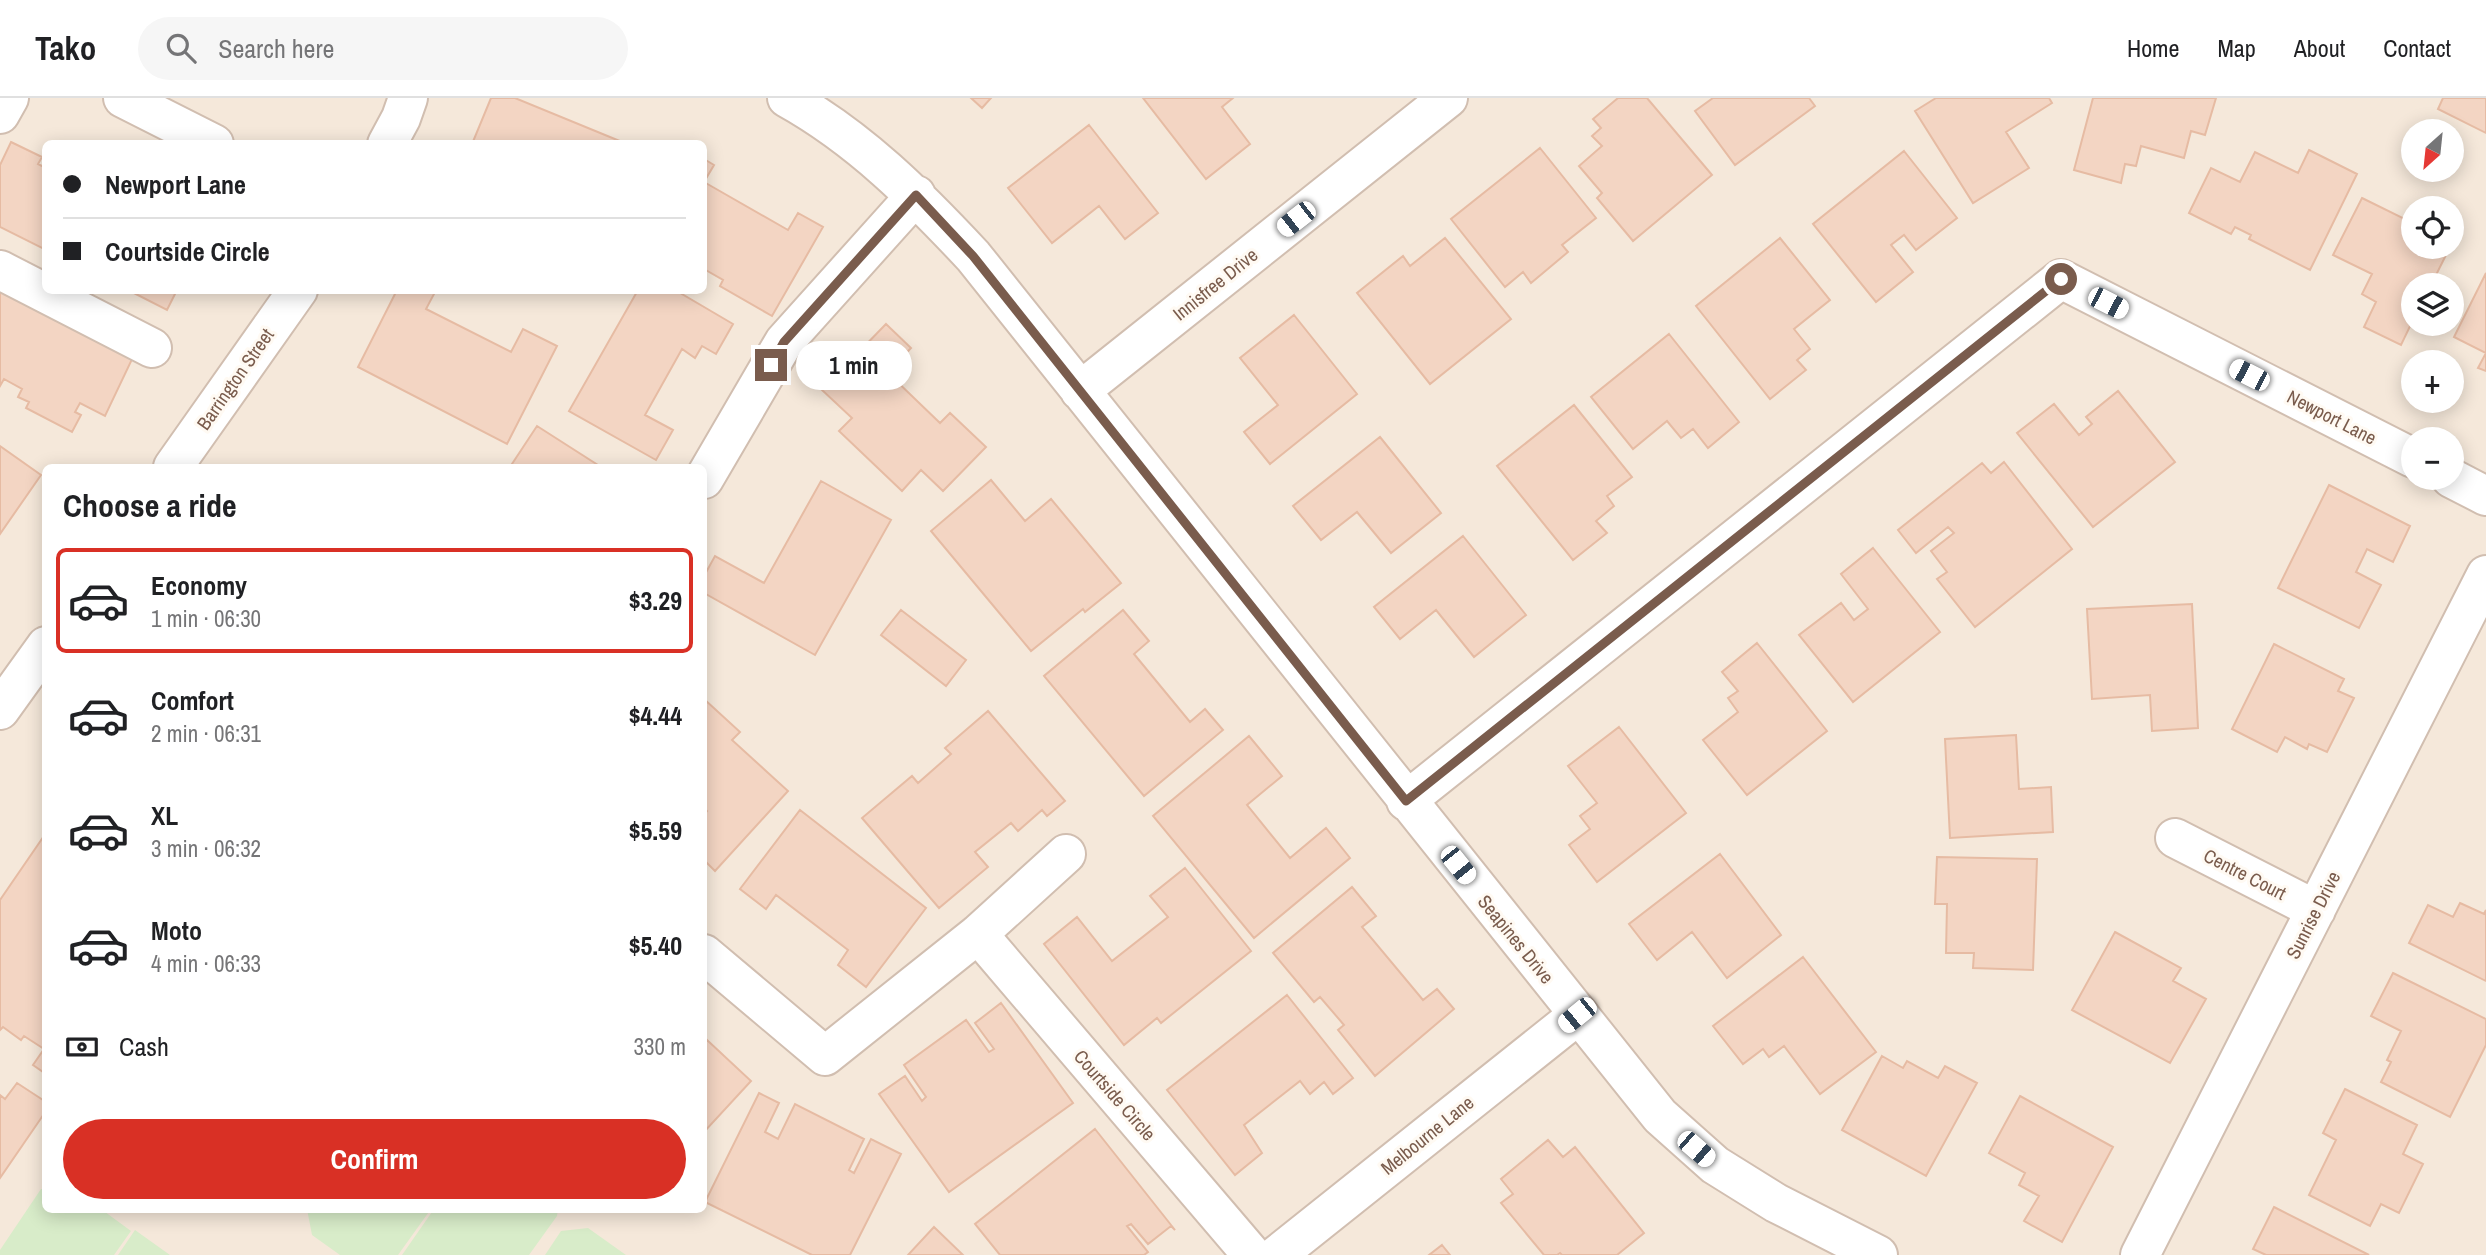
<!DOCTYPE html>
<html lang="en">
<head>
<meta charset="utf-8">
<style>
  body { margin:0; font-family:"Archivo Narrow",sans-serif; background:#f6f6f6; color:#202124; height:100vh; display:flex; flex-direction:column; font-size:26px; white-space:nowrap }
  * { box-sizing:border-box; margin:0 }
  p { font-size:23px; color:#757577 }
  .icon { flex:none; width:38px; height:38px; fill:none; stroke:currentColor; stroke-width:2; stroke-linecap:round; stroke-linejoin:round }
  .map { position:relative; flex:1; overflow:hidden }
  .panel { position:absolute; left:42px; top:366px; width:665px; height:749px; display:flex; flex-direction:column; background:#fff; border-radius:10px; box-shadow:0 4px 18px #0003 }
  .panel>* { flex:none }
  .guide { position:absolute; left:42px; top:42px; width:665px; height:154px; border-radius:10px; box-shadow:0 4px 18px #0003; display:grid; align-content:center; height:154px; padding:0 21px; background:#fff }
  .needle { width:46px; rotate:207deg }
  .fabs { position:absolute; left:2401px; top:21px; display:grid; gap:14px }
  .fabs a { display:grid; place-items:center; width:63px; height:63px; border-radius:50%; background:#fff; box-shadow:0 4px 18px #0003; font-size:35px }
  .end { position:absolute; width:32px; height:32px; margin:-16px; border:9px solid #7a5c4d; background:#fff; box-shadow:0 0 0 4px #fff }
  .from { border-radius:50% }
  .bubble { position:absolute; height:49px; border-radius:24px; background:#fff; box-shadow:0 4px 18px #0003; font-size:23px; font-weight:700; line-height:49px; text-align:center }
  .car { position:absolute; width:21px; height:42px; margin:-21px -10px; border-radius:9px; box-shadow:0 0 5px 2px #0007; background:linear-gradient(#fff 24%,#345 0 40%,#fff 0 76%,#345 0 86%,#fff 0) }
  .guide b { display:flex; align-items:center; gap:24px; height:66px; font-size:26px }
  .guide b+b { border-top:2px solid #e0e0e0 }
  .guide i { width:18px; height:18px; background:#202124 }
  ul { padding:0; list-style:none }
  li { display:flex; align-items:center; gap:21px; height:105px; margin:0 14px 10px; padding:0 7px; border:4px solid transparent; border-radius:10px }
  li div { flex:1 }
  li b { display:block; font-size:26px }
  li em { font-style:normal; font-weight:700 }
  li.current { border-color:#d93025 }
  li>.icon { width:63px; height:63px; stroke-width:1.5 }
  h2 { padding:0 21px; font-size:32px; line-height:84px }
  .pay { display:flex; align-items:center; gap:18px; height:77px; padding:0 21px; font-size:26px }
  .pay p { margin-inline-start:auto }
  .button { display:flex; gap:14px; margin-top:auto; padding:14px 21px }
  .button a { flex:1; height:80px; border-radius:42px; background:#d93025; color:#fff; font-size:28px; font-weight:700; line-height:80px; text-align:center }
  header { display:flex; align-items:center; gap:42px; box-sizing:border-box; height:98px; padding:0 35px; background:#fff; border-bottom:2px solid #e0e0e0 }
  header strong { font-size:33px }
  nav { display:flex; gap:38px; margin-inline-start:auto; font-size:24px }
  .search { width:490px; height:63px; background:#f6f6f6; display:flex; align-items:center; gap:18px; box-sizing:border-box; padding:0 24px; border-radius:38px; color:#757577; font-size:26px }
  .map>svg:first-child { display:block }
  .residential { fill:#f5e8da; fill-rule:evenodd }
  .green { fill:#d8ecc9 }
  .building { fill:#f3d5c3; stroke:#e6bba3; stroke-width:2 }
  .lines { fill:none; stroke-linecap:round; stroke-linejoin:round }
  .minor-casing { stroke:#d1beb0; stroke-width:42 }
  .minor { stroke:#fff; stroke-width:38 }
  .route { stroke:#7a5c4d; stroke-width:9 }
  .labels { text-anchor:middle; stroke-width:6; stroke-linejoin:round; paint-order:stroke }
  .street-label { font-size:19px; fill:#7a5c4d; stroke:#fffaf3 }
</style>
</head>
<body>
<header>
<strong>Tako</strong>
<div class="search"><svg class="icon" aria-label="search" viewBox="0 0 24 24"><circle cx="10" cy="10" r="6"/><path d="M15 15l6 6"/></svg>Search here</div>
<nav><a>Home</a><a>Map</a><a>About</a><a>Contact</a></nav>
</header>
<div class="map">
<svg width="2486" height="1157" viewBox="0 0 2486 1157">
  <rect width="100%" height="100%" fill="#fdf6ec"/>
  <!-- residential -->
  <path class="residential" d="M0 0H2486V1157H0ZM2413 33H2452V72H2413ZM46 46H704V192H46ZM2413 110H2452V149H2413ZM2413 187H2452V226H2413ZM2413 264H2452V303H2413ZM2413 341H2452V380H2413ZM46 369H704V1111H46Z"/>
  <!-- green -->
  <path class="green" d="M41 1091H45L46 1111H101L131 1133 114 1157H0V1152Z
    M307 1111H431L398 1157H340L312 1137Z
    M434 1111H558L557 1118 529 1157H402Z
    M588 1130 626 1157H545L561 1133Z
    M135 1132 170 1157H118Z"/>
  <!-- building -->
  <path class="building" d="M491 0H515L627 46H472Z
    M971 0H991L982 10Z
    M1143 0H1233L1222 9 1250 46 1206 81Z
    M1618 0H1647L1712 77 1633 143 1597 100 1602 95 1579 68 1602 48 1592 38 1601 30 1593 21Z
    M1713 0H1809L1815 8 1735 67 1695 13Z
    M1936 0H2049L2052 5 2006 34 2029 70 1973 105 1915 13Z
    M2093 0H2216L2205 37 2191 33 2184 60 2141 48 2136 68 2125 66 2121 85 2074 72Z
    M2443 0H2486V35L2438 11Z
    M1089 27 1158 115 1125 141 1099 108 1052 145 1008 90Z
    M11 44 42 59 38 66 46 70V152L0 129V67Z
    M1540 50 1596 120 1562 147 1568 154 1531 185 1523 174 1505 189 1451 121Z
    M2309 52 2357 76 2310 172 2249 141 2251 137 2235 129 2231 136 2189 115 2211 70 2240 84 2255 54 2298 75Z
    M1904 53 1957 120 1916 152 1904 137 1891 147 1913 174 1876 204 1813 126Z
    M704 61 714 67 704 84 788 132 798 115 823 129 772 218 720 188 723 182 704 171Z
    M2362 100 2413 125V149H2450L2431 187H2413V222L2401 247 2364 229 2376 204 2362 196 2372 176 2333 157Z
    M1445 140 1511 221 1430 286 1357 195 1403 158 1410 168Z
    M1780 140 1830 202 1794 231 1810 251 1797 262 1806 272 1770 301 1696 208Z
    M2486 175V273L2478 270 2486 255 2454 239Z
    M0 190 134 257 105 318 80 305 75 314 81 317 72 334 26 310 29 304 18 299 22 291 4 281 0 288Z
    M128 192H177L167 212Z
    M397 192H427L434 196 426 211 511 254 523 231 557 248 507 346 358 269Z
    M638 192H675L733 226 716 256 702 248 695 260 682 251 645 317 673 332 656 362 569 313Z
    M1294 217 1357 296 1270 366 1244 334 1278 307 1240 260Z
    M886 226 911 250 888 275 940 325 950 315 986 349 943 393 921 372 902 393 839 333 852 320 822 292Z
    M1669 236 1739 324 1708 350 1693 331 1681 340 1667 323 1633 351 1591 299Z
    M2118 293 2175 364 2093 429 2017 335 2054 306 2079 337 2092 326 2086 319Z
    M1574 307 1632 379 1607 398 1614 408 1596 423 1607 435 1573 462 1497 368Z
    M537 328 601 369H510Z
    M1380 339 1441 415 1391 455 1357 414 1321 442 1293 408Z
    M0 348 41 377 0 436Z
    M2004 364 2072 451 1975 529 1937 481 1947 474 1931 453 1954 435 1948 429 1916 455 1898 432 1982 365 1991 375Z
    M991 382 1025 423 1051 401 1121 485 1085 514 1083 511 1031 553 931 433Z
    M821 383 891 422 815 557 704 495V478L715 458 764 485Z
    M2329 387 2410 428 2393 464 2367 451 2356 474 2381 487 2359 530 2278 490Z
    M1463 438 1526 517 1474 559 1436 512 1400 541 1374 509Z
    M1873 450 1940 534 1853 604 1799 537 1841 505 1854 522 1868 511 1841 476Z
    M2192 506 2198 630 2152 633 2150 597 2092 601 2087 511Z
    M901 512 966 562 946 588 881 537Z
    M1123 512 1149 543 1134 556 1190 624 1205 611 1223 632 1144 698 1044 578Z
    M1757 545 1827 633 1747 697 1703 642 1738 614 1728 600 1738 593 1722 574Z
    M2274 546 2344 581 2338 593 2354 600 2327 654 2309 646 2307 651 2285 639 2277 654 2232 631Z
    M704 601 740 634 732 642 788 693 715 773 704 762V717L707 713 704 710Z
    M988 613 1065 703 1047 718 1042 712 1018 733 1011 725 975 754 988 769 939 810 862 720 912 678 918 685 951 656 945 650Z
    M1619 629 1686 715 1597 784 1569 747 1590 731 1580 718 1597 705 1568 668Z
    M2016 637 2019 691 2051 689 2053 734 1950 740 1945 641Z
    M1249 638 1282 678 1247 707 1290 760 1326 730 1350 760 1254 840 1153 718Z
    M800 712 926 810 866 889 838 867 848 852 776 797 766 811 740 791Z
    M46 735V976L33 967 44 951 24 938 21 942 3 929 0 932V802Z
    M1720 756 1781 837 1727 880 1692 834 1657 862 1629 826Z
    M1937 759 2037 761 2033 872 1973 870 1974 855H1946L1947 806H1935Z
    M1185 770 1251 853 1161 925 1157 920 1124 947 1044 846 1077 819 1112 863 1168 819 1150 798Z
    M1352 789 1376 818 1362 829 1423 902 1437 891 1454 911 1375 978 1338 932 1344 927 1320 899 1314 904 1273 855Z
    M2460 805 2484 816 2486 812V883L2409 845 2428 807 2453 819Z
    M2115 834 2181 870 2173 883 2206 901 2170 965 2072 912Z
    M1803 859 1876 954 1820 996 1784 948 1769 959 1763 951 1743 966 1713 928Z
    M2393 875 2486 921V947L2450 1019 2381 984 2391 964 2387 962 2401 933 2371 918Z
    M1287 897 1353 980 1333 996 1324 984 1310 996 1300 983 1244 1027 1262 1055 1235 1077 1167 992Z
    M1001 905 1073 1005 949 1094 879 996 905 978 922 1003 926 999 904 967 966 922 989 954 994 951 975 925Z
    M707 942 751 983 704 1034V945Z
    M1882 958 1903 970 1907 963 1938 980 1945 968 1977 985 1926 1078 1842 1032Z
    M17 985 46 1004V1013L0 1080V997L5 1001Z
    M2345 991 2417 1027 2403 1056 2423 1066 2399 1115 2381 1106 2370 1128 2309 1097 2336 1042 2323 1035Z
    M759 995 779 1005 765 1034 778 1041 795 1006 864 1041 849 1072 854 1075 871 1041 901 1056 850 1157H812L705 1104Z
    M2020 998 2113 1049 2062 1144 2024 1123 2039 1098 2019 1087 2025 1075 1989 1055Z
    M1095 1031 1175 1132 1171 1128 1148 1146 1131 1126 1127 1128 1148 1154 1144 1157H1000L975 1126Z
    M1548 1042 1563 1059 1575 1049 1644 1135 1617 1157H1562L1560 1155 1557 1157H1544L1501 1105 1513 1096 1501 1081Z
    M2274 1109 2369 1157H2266L2253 1151Z
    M934 1129 963 1157H908Z
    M1442 1147 1450 1157H1429Z"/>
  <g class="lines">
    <defs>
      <path id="minor" d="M123 0 214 46
        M787 0C859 40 917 98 973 158L1660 1018 1715 1067 1776 1105 1878 1157
        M0 16 9 0
        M387 46 401 20 408 0
        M0 172 152 250
        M1080 293 1448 0
        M173 369 298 192
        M2451 380 2486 398
        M704 381 784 244 916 97
        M0 612 46 548
        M1406 703 2061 181 2413 360
        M2175 740 2316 812
        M978 836 1252 1157
        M704 856 825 958 978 836 1066 756
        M1277 1157 1578 917
        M2140 1157 2486 477"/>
    </defs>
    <!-- minor casing -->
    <use href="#minor" class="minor-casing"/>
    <!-- minor -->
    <use href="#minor" class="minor"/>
  </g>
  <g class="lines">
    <!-- route -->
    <path class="route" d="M771 267 784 244 916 97 973 158 1406 703 2061 181"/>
  </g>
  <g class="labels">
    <!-- street labels -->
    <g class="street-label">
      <text transform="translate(1215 186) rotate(-39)" y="7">Innisfree Drive</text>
      <text transform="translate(235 281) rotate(-55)" y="7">Barrington Street</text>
      <text transform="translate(2332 319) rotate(27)" y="7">Newport Lane</text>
      <text transform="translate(2245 776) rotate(27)" y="7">Centre Court</text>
      <text transform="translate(2313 817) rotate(-63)" y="7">Sunrise Drive</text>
      <text transform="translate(1516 841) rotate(51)" y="7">Seapines Drive</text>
      <text transform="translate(1115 997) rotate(49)" y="7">Courtside Circle</text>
      <text transform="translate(1427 1037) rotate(-39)" y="7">Melbourne Lane</text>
    </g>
  </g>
</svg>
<div class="fabs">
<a><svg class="needle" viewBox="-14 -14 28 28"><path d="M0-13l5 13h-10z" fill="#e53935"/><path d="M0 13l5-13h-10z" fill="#757577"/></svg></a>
<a><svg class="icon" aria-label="locate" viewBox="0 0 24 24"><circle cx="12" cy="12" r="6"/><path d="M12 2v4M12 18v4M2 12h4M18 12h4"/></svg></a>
<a><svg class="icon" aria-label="layers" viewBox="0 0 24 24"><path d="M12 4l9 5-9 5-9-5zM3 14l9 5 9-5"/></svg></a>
<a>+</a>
<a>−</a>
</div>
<i class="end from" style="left:2061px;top:181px"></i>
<i class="end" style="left:771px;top:267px"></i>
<div class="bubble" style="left:796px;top:243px;width:116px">1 min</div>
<i class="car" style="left:1296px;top:121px;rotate:232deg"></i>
<i class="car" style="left:2108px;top:205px;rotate:117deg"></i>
<i class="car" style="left:2249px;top:277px;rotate:297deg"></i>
<i class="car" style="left:1458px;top:767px;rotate:141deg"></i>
<i class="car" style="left:1577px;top:917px;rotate:231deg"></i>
<i class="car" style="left:1696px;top:1051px;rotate:131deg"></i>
<div class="guide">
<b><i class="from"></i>Newport Lane</b>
<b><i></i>Courtside Circle</b>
</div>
<section class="panel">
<h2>Choose a ride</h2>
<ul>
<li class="current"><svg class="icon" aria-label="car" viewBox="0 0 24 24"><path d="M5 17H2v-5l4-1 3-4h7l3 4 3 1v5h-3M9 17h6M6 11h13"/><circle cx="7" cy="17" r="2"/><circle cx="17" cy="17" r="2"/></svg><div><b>Economy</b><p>1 min · 06:30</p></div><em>$3.29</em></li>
<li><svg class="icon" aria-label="car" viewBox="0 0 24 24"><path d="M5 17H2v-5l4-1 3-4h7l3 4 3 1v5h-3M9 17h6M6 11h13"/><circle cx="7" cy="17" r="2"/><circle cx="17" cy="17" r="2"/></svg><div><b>Comfort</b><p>2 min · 06:31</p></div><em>$4.44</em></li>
<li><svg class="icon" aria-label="car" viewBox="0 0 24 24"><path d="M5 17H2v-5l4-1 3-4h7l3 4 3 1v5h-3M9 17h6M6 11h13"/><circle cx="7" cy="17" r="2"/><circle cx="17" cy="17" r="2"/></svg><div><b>XL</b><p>3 min · 06:32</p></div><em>$5.59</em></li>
<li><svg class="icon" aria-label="car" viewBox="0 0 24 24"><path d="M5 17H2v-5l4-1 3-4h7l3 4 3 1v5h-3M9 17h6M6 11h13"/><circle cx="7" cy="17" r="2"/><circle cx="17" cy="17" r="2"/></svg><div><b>Moto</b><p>4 min · 06:33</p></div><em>$5.40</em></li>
</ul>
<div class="pay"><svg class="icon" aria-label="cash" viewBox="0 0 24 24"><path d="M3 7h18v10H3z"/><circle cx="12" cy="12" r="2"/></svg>Cash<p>330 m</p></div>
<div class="button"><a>Confirm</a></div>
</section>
</div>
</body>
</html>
